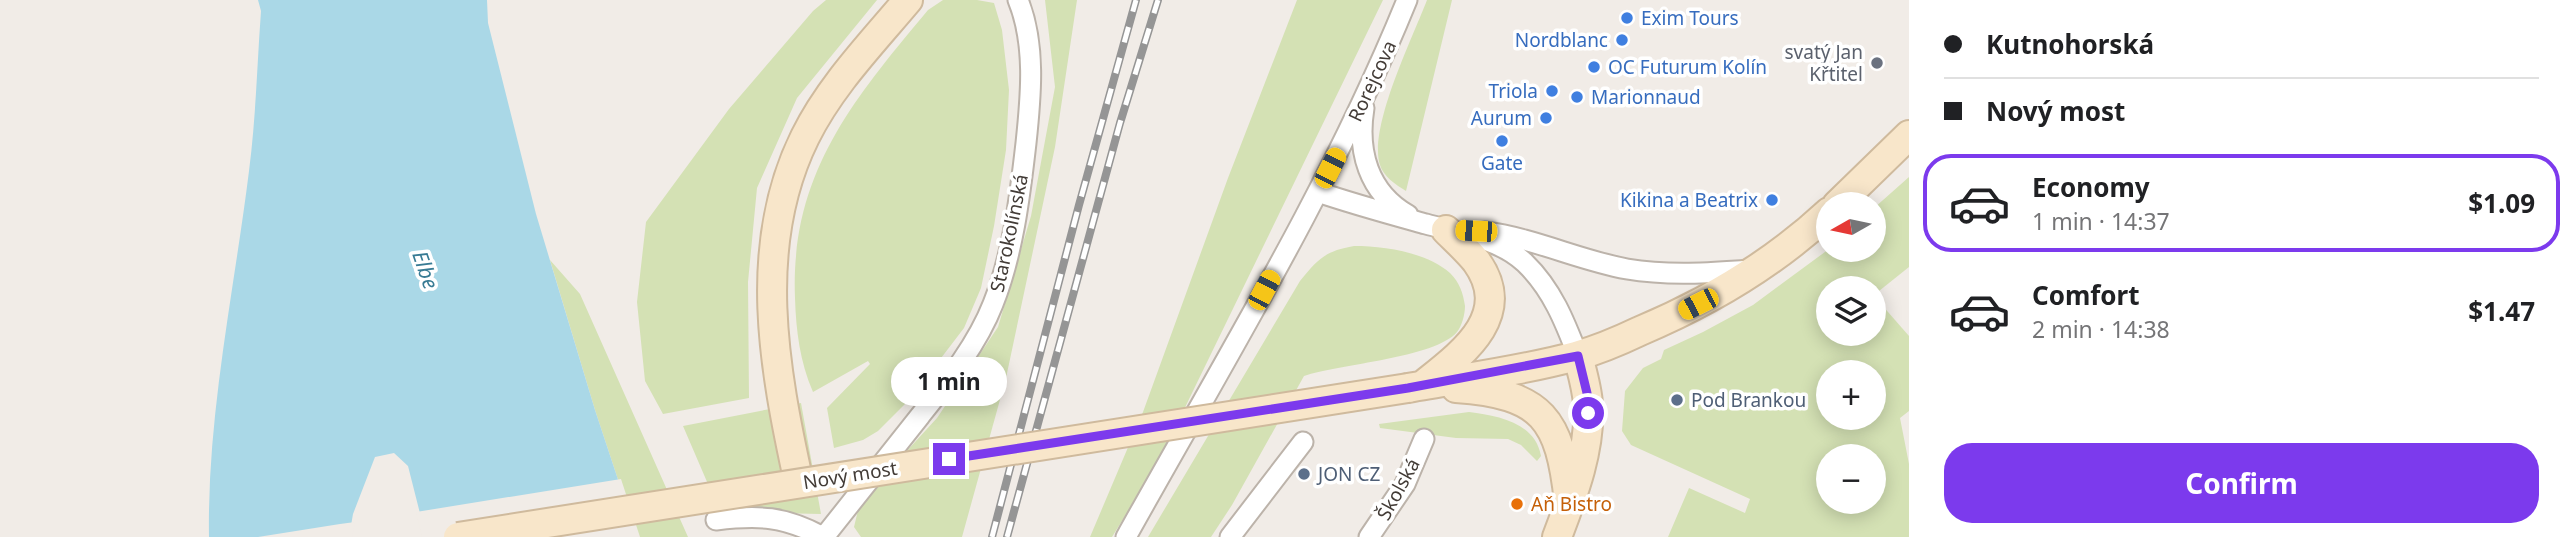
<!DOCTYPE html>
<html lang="en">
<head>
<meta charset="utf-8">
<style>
  body { margin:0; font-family:"Noto Sans",sans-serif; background:#f6f6f6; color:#202124; height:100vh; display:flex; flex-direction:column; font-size:26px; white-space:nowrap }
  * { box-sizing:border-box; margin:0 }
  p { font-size:23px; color:#757577 }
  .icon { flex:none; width:38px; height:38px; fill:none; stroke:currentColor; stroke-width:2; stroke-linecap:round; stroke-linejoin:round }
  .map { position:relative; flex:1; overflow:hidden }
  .drawer { display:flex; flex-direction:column; background:#fff; width:665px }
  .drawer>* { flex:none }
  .guide { display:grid; align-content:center; height:154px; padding:0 35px; background:#fff }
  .needle { width:46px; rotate:261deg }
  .buttons { position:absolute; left:1816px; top:192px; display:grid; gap:14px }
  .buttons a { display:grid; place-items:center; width:70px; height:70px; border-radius:50%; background:#fff; box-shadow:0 4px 18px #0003; font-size:35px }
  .end { position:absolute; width:32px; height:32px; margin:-16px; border:9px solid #7c3aed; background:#fff; box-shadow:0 0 0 4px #fff }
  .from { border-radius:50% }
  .bubble { position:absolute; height:49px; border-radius:24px; background:#fff; box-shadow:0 4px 18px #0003; font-size:23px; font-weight:700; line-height:49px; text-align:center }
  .car { position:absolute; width:21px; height:42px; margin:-21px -10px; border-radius:9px; box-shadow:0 0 5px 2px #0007; background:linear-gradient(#f5c518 24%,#345 0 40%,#f5c518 0 76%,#345 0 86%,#f5c518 0) }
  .guide b { display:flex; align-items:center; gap:24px; height:66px; font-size:26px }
  .guide b+b { border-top:2px solid #e0e0e0 }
  .guide i { width:18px; height:18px; background:#202124 }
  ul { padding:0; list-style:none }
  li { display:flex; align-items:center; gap:21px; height:98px; margin:0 14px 10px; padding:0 21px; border:4px solid transparent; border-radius:28px }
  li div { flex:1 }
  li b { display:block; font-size:26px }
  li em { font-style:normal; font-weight:700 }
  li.active { border-color:#7c3aed }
  li>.icon { width:63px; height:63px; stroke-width:1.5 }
  .primary-button { display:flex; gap:14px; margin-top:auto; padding:14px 35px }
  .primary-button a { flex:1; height:80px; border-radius:28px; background:#7c3aed; color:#fff; font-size:28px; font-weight:700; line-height:80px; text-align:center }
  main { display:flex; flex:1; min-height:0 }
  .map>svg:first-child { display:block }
  .green { fill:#d4e1b4; fill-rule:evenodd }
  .water { fill:#aad8e7 }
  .pier { fill:#f1ece7 }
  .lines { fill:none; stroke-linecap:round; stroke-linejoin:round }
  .street-casing { stroke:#bcb3aa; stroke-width:23 }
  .secondary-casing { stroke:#cfba9d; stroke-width:32 }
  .street { stroke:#fff; stroke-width:19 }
  .secondary { stroke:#f8e6ca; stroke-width:28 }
  .rail-casing { stroke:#959595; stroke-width:8 }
  .rail { stroke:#fff; stroke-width:5; stroke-dasharray:16; stroke-linecap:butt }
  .secondary-bridge-casing { stroke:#cfba9d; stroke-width:32; stroke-linecap:butt }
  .secondary-bridge { stroke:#f8e6ca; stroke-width:28 }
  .route { stroke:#7c3aed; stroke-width:9 }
  .shop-dot { fill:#3f7fe0; stroke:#fff; stroke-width:2.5 }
  .worship-dot { fill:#6b7280; stroke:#fff; stroke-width:2.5 }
  .service-dot { fill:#5c6f8a; stroke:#fff; stroke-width:2.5 }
  .food-dot { fill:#e8710a; stroke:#fff; stroke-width:2.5 }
  .labels { text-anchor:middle; stroke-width:7; stroke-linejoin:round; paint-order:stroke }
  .shop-label { font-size:19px; fill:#366cbe; stroke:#fff; text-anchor:end }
  .worship-label { font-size:19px; fill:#5b616d; stroke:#fff; text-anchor:end }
  .street-label { font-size:19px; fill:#433c37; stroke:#fff }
  .service-label { font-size:19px; fill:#4e5e75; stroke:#fff; text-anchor:start }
  .food-label { font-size:19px; fill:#c56008; stroke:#fff; text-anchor:start }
  .water-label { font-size:21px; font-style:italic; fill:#387b94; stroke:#fff }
</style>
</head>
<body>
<main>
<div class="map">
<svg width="1909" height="537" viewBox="0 0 1909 537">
  <rect width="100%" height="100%" fill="#f1ece7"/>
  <!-- green -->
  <path class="green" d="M826 0H877L797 98 757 188 748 282 749 398 663 414 645 381 637 302 646 222 729 109 813 11Z
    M943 0H977L994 3 1002 30 1009 90 1006 150 994 226 981 288 964 328 909 400 878 431 863 440 834 448 827 408 870 364 868 361 813 392C800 362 796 331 795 298 790 174 853 100 928 10Z
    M1045 0H1077L1055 147 1006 378 962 537H861L854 527 860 502 937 418 998 327 1031 216 1055 87Z
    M1297 0H1383L1158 463 1112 537H1090L1143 412 1228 178Z
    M1427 0H1452L1406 191C1396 185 1383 176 1380 165 1368 128 1413 37 1427 0Z
    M1909 177V267L1874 295V289H1829V334H1874V296L1909 336V411L1900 418 1909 464V537H1668L1689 488 1745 513 1750 499 1631 445 1622 431 1625 391 1643 368 1661 359 1664 350 1703 332 1753 305 1829 249 1874 250V208ZM1829 373H1874V418H1829ZM1829 457H1874V502H1829Z
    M1354 246C1384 246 1426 252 1450 273 1460 283 1463 293 1465 306 1465 314 1462 326 1457 332 1435 358 1339 364 1304 376L1232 505 1211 537H1148L1300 281C1318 259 1325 251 1354 246Z
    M550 260 580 294 688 537H637L595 410Z
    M801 403 821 514 720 512 683 426Z
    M1469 412C1498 416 1535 422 1541 456L1537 461 1521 445 1508 439 1456 438 1380 428 1379 424Z"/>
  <!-- water -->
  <path class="water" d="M258 0H487L488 23 536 214 595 410 637 537H426L408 466 394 453 375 457 353 514 349 537H209C207 414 234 292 249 171 256 118 257 64 261 11Z"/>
  <!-- pier -->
  <path class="pier" d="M621 479 640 537H422L416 512Z
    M355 522 352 537H258L340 524Z"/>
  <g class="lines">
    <defs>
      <path id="street" d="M1364 108C1357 151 1368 192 1408 215
        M1318 192C1353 204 1390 214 1426 224 1459 233 1500 239 1525 263 1552 289 1565 322 1578 356
        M1485 232C1534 238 1578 260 1627 269 1668 276 1710 273 1751 270
        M716 520C759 515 784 516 823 537
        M824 537C856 497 888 456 920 416 947 382 977 345 993 304 1013 254 1020 196 1026 143 1031 96 1036 44 1018 0
        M1126 537C1224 361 1331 187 1407 0
        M1230 537 1303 442
        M1369 537 1405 484 1424 439"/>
      <path id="secondary" d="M1837 205 1909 135
        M1424 384C1463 353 1515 315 1476 261 1467 250 1456 240 1446 230
        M1408 388C1463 378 1521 371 1576 356 1598 350 1619 341 1640 331 1709 302 1773 264 1829 212
        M1456 388C1543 394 1560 419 1569 502
        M799 483C774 369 751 246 805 137 830 86 872 43 908 0
        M1557 537C1573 495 1591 449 1588 404 1587 388 1582 372 1578 356"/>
    </defs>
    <!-- street casing -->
    <use href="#street" class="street-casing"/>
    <!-- secondary casing -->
    <use href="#secondary" class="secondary-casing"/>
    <!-- street -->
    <use href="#street" class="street"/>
    <!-- secondary -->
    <use href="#secondary" class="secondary"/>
    <defs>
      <path id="rail" d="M992 537 1079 205 1136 0
        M1007 537 1120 123 1158 0"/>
    </defs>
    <!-- rail casing -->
    <use href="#rail" class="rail-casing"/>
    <!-- rail -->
    <use href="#rail" class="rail"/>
    <defs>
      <path id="secondary-bridge" d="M458 537 1408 388"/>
    </defs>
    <!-- secondary-bridge casing -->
    <use href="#secondary-bridge" class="secondary-bridge-casing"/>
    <!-- secondary-bridge -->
    <use href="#secondary-bridge" class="secondary-bridge"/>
  </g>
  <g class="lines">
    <!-- route -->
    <path class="route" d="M949 459 1408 388 1578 356 1587 393 1588 413"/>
  </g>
  <!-- markers -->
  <g class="shop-dot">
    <circle cx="1627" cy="18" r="7"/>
    <circle cx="1622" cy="40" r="7"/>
    <circle cx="1594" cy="67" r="7"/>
    <circle cx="1552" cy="91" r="7"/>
    <circle cx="1577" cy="97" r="7"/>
    <circle cx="1546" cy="118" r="7"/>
    <circle cx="1502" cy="141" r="7"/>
    <circle cx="1772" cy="200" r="7"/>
  </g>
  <circle class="worship-dot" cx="1877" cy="63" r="7"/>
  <g class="service-dot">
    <circle cx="1677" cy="400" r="7"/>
    <circle cx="1304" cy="474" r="7"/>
  </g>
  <circle class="food-dot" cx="1517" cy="504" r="7"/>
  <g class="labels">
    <!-- shop labels -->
    <g class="shop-label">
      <text x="1641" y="25" text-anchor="start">Exim Tours</text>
      <text x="1608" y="47">Nordblanc</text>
      <text x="1608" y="74" text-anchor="start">OC Futurum Kolín</text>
      <text x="1538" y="98">Triola</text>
      <text x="1591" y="104" text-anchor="start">Marionnaud</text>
      <text x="1532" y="125">Aurum</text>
      <text x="1502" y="170" text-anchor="middle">Gate</text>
      <text x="1758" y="207">Kikina a Beatrix</text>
    </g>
    <!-- worship labels -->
    <g class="worship-label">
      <text x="1863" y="59">svatý Jan<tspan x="1863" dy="22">Křtitel</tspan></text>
    </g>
    <!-- street labels -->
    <g class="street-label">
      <text transform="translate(1372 81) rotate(-65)" y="7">Rorejcova</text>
      <text transform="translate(1009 233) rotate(-78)" y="7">Starokolínská</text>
      <text transform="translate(850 475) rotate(-9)" y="7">Nový most</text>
      <text transform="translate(1398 489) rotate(-61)" y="7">Školská</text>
    </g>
    <!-- service labels -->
    <g class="service-label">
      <text x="1691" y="407">Pod Brankou</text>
      <text x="1318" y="481">JON CZ</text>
    </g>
    <!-- food labels -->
    <g class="food-label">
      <text x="1531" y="511">Aň Bistro</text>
    </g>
    <!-- water labels -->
    <g class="water-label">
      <text transform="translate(425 270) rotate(71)" y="7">Elbe</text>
    </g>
  </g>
</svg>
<div class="buttons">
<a><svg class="needle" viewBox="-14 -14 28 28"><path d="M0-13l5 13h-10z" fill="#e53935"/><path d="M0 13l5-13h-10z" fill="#757577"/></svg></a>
<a><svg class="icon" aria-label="layers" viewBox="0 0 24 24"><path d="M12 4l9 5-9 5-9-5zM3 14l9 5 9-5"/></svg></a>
<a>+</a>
<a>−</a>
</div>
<i class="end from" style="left:1588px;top:413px"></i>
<i class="end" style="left:949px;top:459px"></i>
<div class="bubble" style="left:891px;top:357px;width:116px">1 min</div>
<i class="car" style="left:1330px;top:168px;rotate:27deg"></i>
<i class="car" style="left:1476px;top:231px;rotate:273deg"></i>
<i class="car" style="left:1264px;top:290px;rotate:28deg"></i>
<i class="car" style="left:1698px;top:304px;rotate:243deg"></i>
</div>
<section class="drawer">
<div class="guide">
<b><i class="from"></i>Kutnohorská</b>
<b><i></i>Nový most</b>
</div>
<ul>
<li class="active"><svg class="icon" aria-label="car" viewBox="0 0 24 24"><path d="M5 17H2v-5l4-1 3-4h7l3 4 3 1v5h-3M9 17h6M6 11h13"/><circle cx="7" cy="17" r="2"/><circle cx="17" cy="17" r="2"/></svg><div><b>Economy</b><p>1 min · 14:37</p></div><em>$1.09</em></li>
<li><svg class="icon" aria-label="car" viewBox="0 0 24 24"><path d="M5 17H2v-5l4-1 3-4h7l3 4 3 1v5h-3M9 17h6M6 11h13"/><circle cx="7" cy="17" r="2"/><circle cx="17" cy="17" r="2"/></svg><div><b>Comfort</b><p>2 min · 14:38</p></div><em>$1.47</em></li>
</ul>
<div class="primary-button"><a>Confirm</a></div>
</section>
</main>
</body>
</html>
